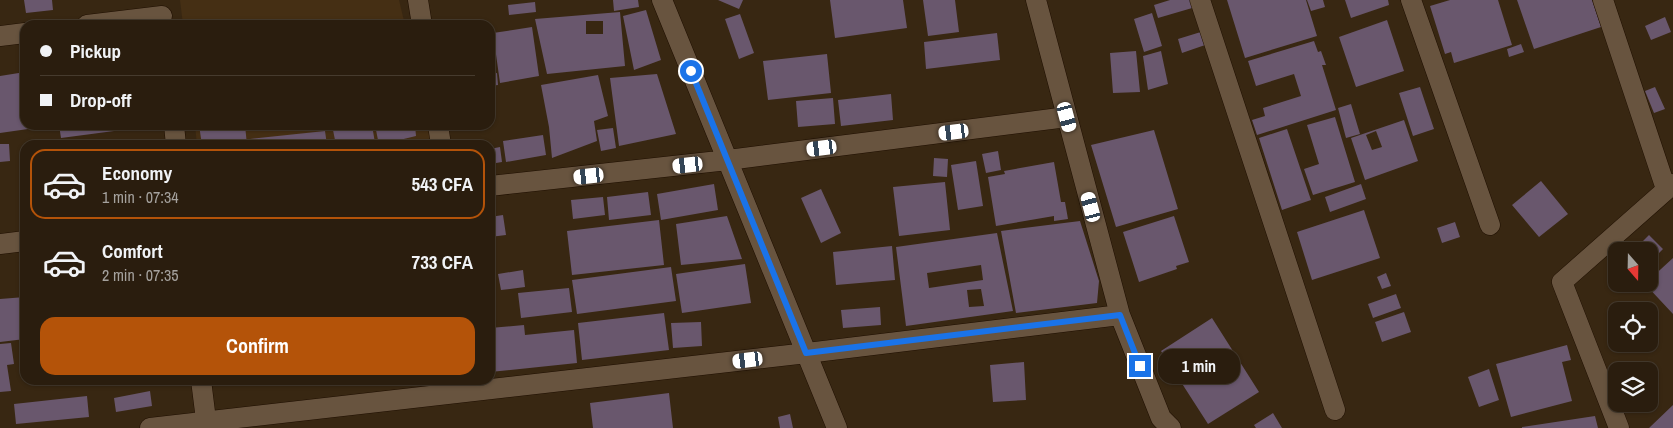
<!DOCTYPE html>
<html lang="en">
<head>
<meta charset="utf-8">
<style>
  body { margin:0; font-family:"Archivo Narrow",sans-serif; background:#362a1c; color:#f1f3f6; height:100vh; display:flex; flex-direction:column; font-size:19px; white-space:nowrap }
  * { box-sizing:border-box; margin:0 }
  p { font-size:16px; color:#a5a29e }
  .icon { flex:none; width:28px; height:28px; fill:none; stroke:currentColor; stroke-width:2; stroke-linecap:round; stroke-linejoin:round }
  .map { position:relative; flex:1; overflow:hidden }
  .details { position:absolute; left:20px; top:140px; width:475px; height:245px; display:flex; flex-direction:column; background:#2a1d0e; border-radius:15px; box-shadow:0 1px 4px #0004,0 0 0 1px #463b2e }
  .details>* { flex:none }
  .hud { position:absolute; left:20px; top:20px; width:475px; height:110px; border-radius:15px; box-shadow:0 1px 4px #0004,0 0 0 1px #463b2e; display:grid; align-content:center; height:110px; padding:0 20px; background:#2a1d0e }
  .needle { width:32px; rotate:160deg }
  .controls { position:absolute; left:1608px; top:242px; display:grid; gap:10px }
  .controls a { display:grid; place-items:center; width:50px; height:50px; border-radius:10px; background:#2a1d0e; box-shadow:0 1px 4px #0004,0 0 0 1px #463b2e; font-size:25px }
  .end { position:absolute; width:22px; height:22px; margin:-11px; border:6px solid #1a73e8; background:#fff; box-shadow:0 0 0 2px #fff }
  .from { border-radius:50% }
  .bubble { position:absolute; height:35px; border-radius:15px; background:#2a1d0e; box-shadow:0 1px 4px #0004,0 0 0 1px #463b2e; font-size:16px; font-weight:700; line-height:35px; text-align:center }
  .car { position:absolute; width:15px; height:30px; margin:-15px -8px; border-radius:6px; box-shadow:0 0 4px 1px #0007; background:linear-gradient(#fff 24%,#345 0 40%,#fff 0 76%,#345 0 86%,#fff 0) }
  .hud b { display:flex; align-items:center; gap:18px; height:48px; font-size:19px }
  .hud b+b { border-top:1px solid #463b2e }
  .hud i { width:12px; height:12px; background:#f1f3f6 }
  ul { padding:9px 0 0; list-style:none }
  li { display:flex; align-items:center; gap:15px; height:70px; margin:0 10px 8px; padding:0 10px; border:2px solid transparent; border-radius:15px }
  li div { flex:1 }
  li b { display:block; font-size:19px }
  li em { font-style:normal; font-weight:700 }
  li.on { border-color:#b45309 }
  li>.icon { width:45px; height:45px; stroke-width:1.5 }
  .primary-button { display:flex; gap:10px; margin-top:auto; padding:10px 20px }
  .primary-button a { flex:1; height:58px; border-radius:15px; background:#b45309; color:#fff; font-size:20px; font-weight:700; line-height:58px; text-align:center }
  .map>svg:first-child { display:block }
  .built { fill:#452f14 }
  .building { fill:#69576d; fill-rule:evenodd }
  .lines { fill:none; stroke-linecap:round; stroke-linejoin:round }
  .minor-casing { stroke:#1f0f00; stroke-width:21 }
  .minor { stroke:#68543f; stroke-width:20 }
  .route { stroke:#1a73e8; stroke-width:6 }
</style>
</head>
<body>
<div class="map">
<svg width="1673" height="428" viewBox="0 0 1673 428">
  <rect width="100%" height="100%" fill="#382712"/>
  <!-- built -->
  <path class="built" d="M180 0H399L405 25H183Z
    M195 125H428L433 145H197Z"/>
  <!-- building -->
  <path class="building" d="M24 0H52L53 10 26 13Z
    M613 0H638L639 7 614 11Z
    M718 0H743L739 9Z
    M830 0H903L907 28 835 38Z
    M923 0H955L959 32 928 36Z
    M1170 0H1197L1199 6 1158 18 1154 5Z
    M1227 0H1306L1317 36 1245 58Z
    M1307 0H1323L1325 7 1311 11Z
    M1345 0H1388L1389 5 1351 18Z
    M1450 0H1498L1512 45 1454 63 1451 52 1445 54 1430 6Z
    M1517 0H1592L1601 27 1534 49Z
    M535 2 536 12 509 15 508 5Z
    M646 10 661 60 634 70 623 16Z
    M620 12 625 66 547 74 535 19ZM586 21H603V34H586Z
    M1152 13 1162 46 1144 52 1134 19Z
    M740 14 754 53 739 59 725 19Z
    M1665 17 1671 32 1651 40 1645 26Z
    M1387 20 1404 71 1356 87 1339 37Z
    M532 27 539 76 500 83 493 33Z
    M1204 31 1208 44 1182 53 1178 39Z
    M997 33 1000 60 926 69 924 42Z
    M1314 41 1318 52 1321 51 1326 65H1322L1336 110 1257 135 1252 120 1265 116 1263 108 1301 96 1294 74 1256 86 1248 61Z
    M1521 44 1524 52 1509 57 1507 49Z
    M1136 51 1140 92 1113 93 1110 53Z
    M1161 51 1168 84 1148 90 1143 56Z
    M827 54 831 93 768 100 763 61Z
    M25 72V125H34L35 128 0 133V76Z
    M497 73 498 85 490 86V74Z
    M657 74 676 134 619 146 610 78Z
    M598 75 608 116 594 121 597 141 552 158 549 127 541 85Z
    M1420 87 1434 129 1413 136 1399 93Z
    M1655 87 1665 109 1654 113 1645 91Z
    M891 94 893 120 841 126 838 100Z
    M833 98 835 124 798 127 796 101Z
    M1351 104 1360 134 1346 138 1338 108Z
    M1335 117 1355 182 1313 195 1304 169 1319 164 1307 125Z
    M1404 120 1418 161 1365 180 1351 138ZM1376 131 1382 147 1372 150 1366 135Z
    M59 125H151L152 126 61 138Z
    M199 125H245L247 145H202Z
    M332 125H372L375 143 366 145H336Z
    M375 125H415L416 136 379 145Z
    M613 128 616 148 601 151 597 130Z
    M1287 129 1311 200 1282 210 1259 138Z
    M1154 130 1178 209 1116 227 1091 145Z
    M325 131 327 145H251L250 139Z
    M543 135 546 155 506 162 503 141Z
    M0 144H9L10 161 0 162Z
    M500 147 502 162 490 164V149Z
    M998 151 1001 170 986 173 982 154Z
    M934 158 948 159 947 177 933 176Z
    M976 161 983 206 958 210 951 165Z
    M1054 162 1061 202H1065L1068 219 1054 221V216L996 226 988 177 1005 174 1004 171Z
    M1541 181 1568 214 1539 237 1512 205Z
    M945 182 950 230 899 236 893 187Z
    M714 184 718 210 661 220 657 194Z
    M1361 184 1366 199 1330 212 1325 197Z
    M821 189 841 233 821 243 801 198Z
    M648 192 651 215 609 220 607 197Z
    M603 197 605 215 573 219 571 200Z
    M1364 210 1380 258 1312 280 1297 232Z
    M503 215 506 235 490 237V217Z
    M727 216 742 259 681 265 676 224Z
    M1174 216 1189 262 1176 266 1177 269 1139 282 1123 232Z
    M659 220 664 265 572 275 567 231Z
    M1080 221 1099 281 1097 303 1016 313 1001 231Z
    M1455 222 1460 237 1442 243 1437 228Z
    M997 233 1013 311 906 326 896 247ZM981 265 983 280 929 288 927 273ZM981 289 984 306 969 307 967 290Z
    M1649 235 1663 249 1649 263V251H1633Z
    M892 246 895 280 836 285 833 252Z
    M1673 258V314L1645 284H1649V280Z
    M745 264 751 303 682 313 676 274Z
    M671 267 676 301 577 314 572 280Z
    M523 270 525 287 501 290 498 274Z
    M1386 273 1391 286 1382 289 1377 277Z
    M569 288 572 312 521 318 518 293Z
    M1396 294 1401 308 1373 318 1368 304Z
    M25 297V339L0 342V299Z
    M880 307 881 325 843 328 841 310Z
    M1404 312 1411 332 1382 342 1375 322Z
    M664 313 669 350 582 360 578 323Z
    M1212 318 1259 392 1208 424 1161 351Z
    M701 322 702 346 673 348 671 323Z
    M524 325 525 335 574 330 577 363 490 372V328Z
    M11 343 14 364 7 365 11 391 0 392V344Z
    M1567 345 1571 360 1562 362 1572 401 1511 417 1496 364Z
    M1024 362 1026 400 993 402 990 365Z
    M1489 369 1499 400 1479 407 1468 377Z
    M150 391 152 406 116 412 114 398Z
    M669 393 673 428H593L590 403Z
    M87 396 89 417 16 424 14 404Z
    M1673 405V428H1649Z
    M1273 413 1282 428H1256L1254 425Z
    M790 414 793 428H780L778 417Z
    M1595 416 1598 428H1522V427Z"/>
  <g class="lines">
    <defs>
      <path id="minor" d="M418 0 422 25
        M662 0 837 428
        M1036 0 1120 315 1161 418 1171 428
        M1200 0 1335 410
        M1411 0 1490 225
        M1603 0 1666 189
        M87 25 162 16
        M0 36 25 33
        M174 125 176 145
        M438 125 441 145
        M490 186 728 160 1067 117
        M0 244 25 241
        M201 380 207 428
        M150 428 807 353 1120 315
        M1619 428 1562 282 1673 184"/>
    </defs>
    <!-- minor casing -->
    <use href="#minor" class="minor-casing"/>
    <!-- minor -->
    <use href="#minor" class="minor"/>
  </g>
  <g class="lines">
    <!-- route -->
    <path class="route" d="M691 71 806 353 1120 315 1140 366"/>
  </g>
</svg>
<div class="controls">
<a><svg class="needle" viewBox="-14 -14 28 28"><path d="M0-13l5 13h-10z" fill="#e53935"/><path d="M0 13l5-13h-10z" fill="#a5a29e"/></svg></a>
<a><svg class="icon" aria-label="locate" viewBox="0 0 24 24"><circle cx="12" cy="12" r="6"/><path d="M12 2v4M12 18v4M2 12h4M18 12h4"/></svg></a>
<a><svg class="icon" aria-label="layers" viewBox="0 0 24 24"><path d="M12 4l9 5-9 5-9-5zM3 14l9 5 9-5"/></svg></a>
</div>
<i class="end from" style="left:691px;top:71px"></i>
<i class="end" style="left:1140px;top:366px"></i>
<div class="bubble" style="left:1158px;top:349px;width:82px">1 min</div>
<i class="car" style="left:1067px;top:117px;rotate:165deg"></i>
<i class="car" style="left:954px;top:132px;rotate:263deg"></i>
<i class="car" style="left:822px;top:148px;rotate:263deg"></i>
<i class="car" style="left:688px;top:165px;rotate:264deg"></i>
<i class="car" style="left:589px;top:176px;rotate:264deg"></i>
<i class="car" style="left:1091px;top:207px;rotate:345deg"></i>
<i class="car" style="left:748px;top:360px;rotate:263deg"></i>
<div class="hud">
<b><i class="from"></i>Pickup</b>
<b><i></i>Drop-off</b>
</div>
<section class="details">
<ul>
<li class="on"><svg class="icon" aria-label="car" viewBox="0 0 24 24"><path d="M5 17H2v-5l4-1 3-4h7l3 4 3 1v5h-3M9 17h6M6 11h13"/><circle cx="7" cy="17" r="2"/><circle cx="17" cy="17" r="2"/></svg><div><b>Economy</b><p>1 min · 07:34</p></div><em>543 CFA</em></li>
<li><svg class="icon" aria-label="car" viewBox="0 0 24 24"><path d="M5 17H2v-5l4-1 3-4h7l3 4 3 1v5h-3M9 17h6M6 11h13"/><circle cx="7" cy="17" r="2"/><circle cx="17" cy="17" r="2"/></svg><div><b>Comfort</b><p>2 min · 07:35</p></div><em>733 CFA</em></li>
</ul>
<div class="primary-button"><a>Confirm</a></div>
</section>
</div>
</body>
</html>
